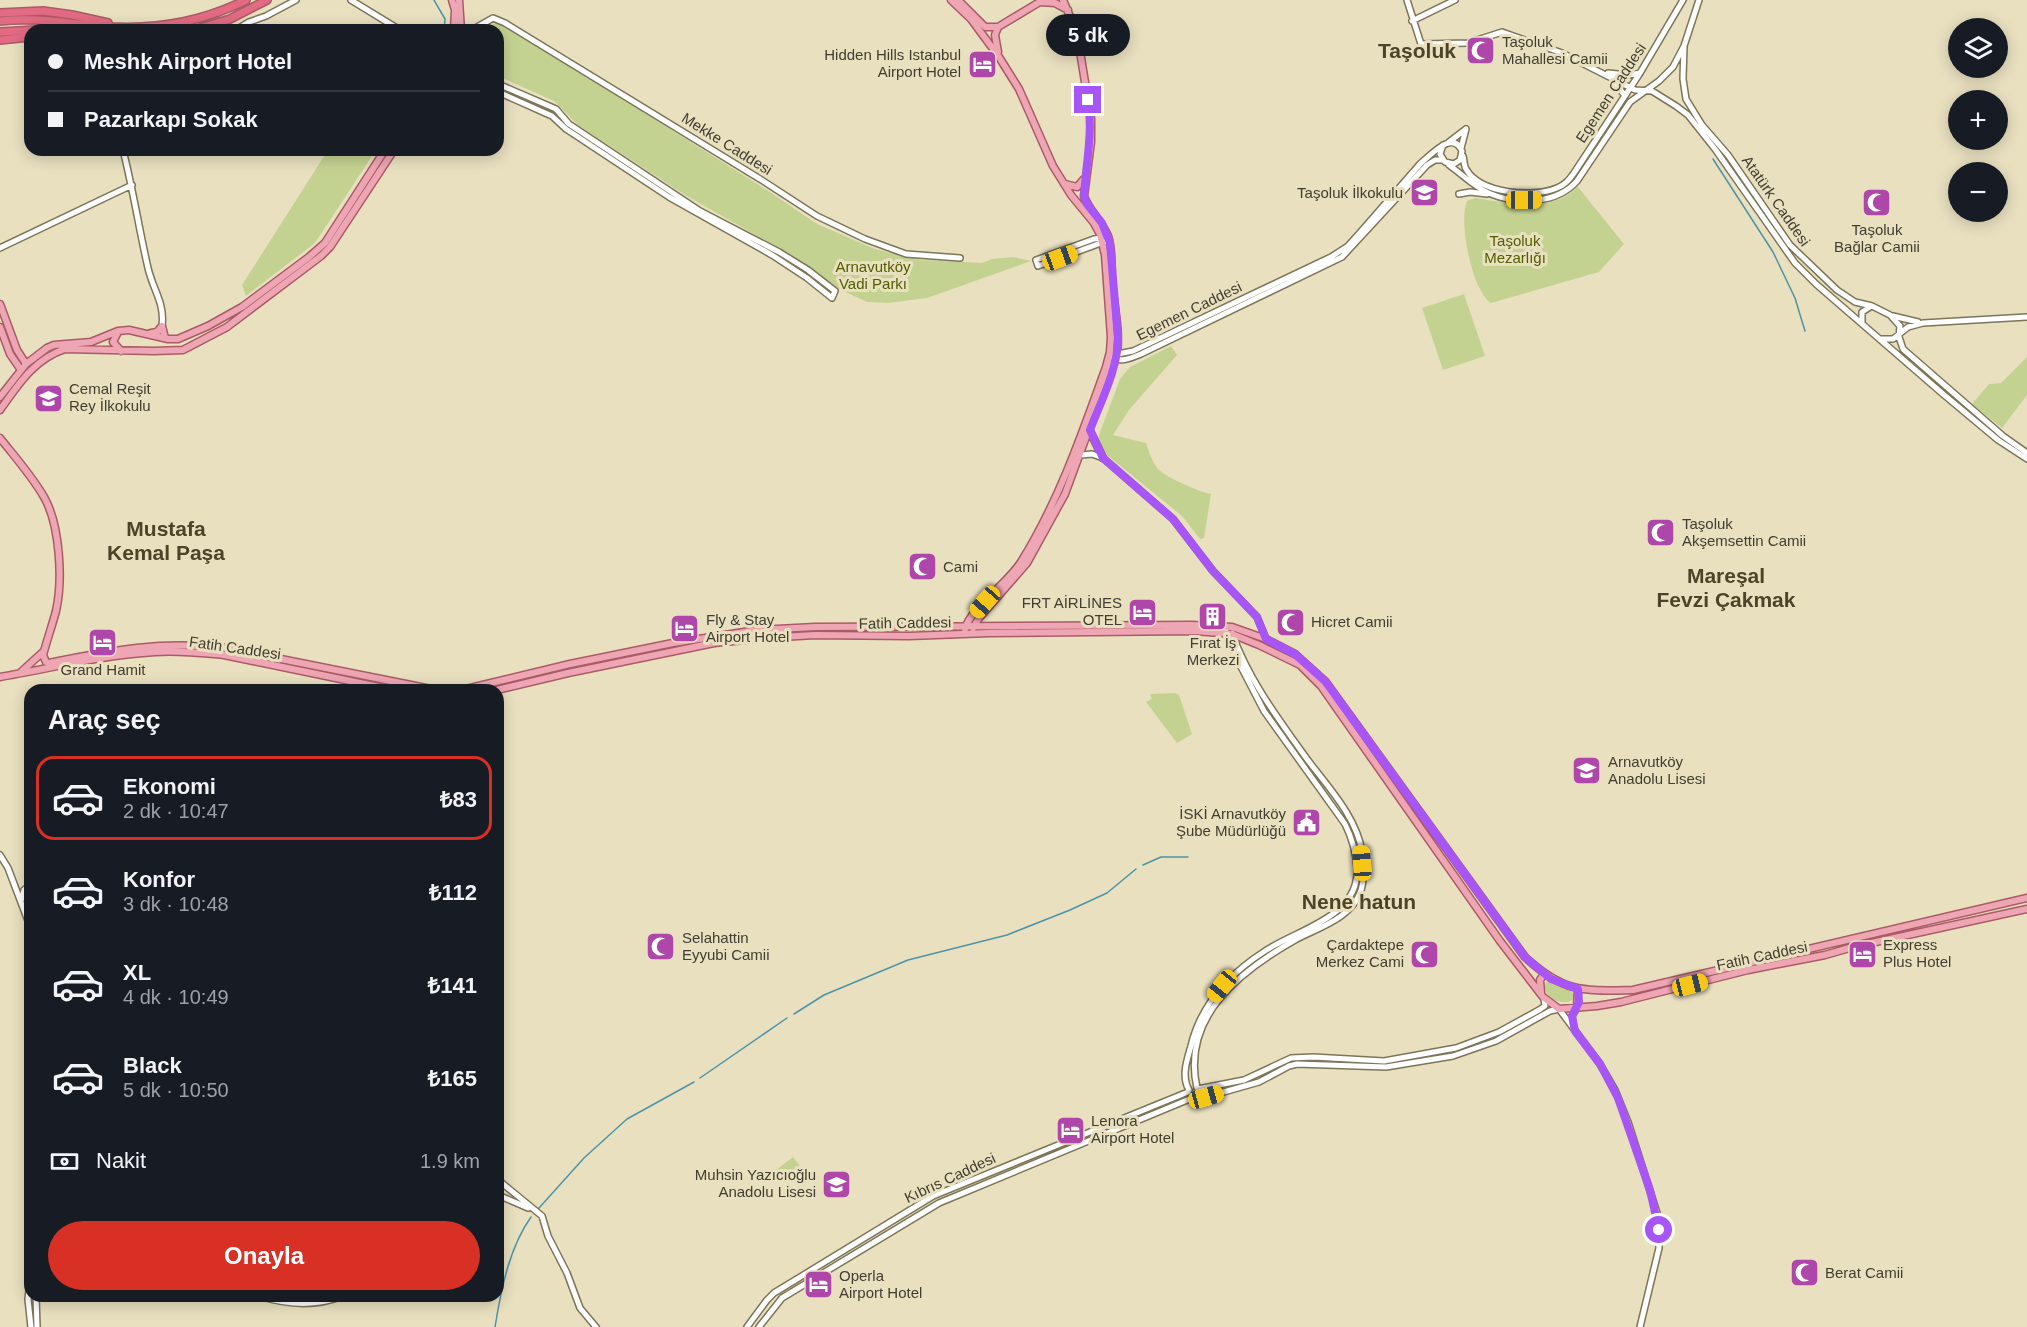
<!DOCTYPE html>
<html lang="tr">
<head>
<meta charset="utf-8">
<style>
  body { margin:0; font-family:Arial,sans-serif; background:#242831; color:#f1f3f6; height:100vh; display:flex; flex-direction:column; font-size:22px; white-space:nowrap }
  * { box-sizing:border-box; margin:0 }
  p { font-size:20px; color:#9ea1a6 }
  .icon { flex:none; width:33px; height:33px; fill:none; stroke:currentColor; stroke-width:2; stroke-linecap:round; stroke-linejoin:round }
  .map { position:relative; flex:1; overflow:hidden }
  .side { position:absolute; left:24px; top:684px; width:480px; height:618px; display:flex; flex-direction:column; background:#171b24; border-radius:18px; box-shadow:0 3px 15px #0003 }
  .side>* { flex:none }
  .top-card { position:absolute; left:24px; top:24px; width:480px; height:132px; border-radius:18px; box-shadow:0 3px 15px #0003; display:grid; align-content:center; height:132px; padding:0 24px; background:#171b24 }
  .controls { position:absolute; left:1948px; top:18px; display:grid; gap:12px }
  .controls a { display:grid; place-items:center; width:60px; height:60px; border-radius:50%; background:#171b24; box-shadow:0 3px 15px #0003; font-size:30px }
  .end { position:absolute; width:27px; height:27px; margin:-14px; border:8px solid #a855f7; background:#fff; box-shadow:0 0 0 3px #fff }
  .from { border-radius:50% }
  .bubble { position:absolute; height:42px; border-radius:21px; background:#171b24; box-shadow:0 3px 15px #0003; font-size:20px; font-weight:800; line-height:42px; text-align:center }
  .car { position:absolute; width:18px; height:36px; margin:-18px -9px; border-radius:8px; box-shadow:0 0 4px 2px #0007; background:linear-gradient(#f5c518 24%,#345 0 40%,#f5c518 0 76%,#345 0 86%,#f5c518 0) }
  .top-card b { display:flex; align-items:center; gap:21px; height:57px; font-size:22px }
  .top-card b+b { border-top:2px solid #363941 }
  .top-card i { width:15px; height:15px; background:#f1f3f6 }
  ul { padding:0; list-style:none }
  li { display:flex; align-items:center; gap:18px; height:84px; margin:0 12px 9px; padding:0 12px; border:3px solid transparent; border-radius:18px }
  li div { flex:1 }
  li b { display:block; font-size:22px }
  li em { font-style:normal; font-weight:800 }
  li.current { border-color:#d93025 }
  li>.icon { width:54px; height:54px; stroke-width:1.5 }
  h2 { padding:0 24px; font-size:27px; line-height:72px }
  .pay { display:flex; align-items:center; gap:15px; height:66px; padding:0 24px; font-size:22px }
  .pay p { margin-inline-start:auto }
  .cta { display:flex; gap:12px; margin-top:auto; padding:12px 24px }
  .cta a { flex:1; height:69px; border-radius:36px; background:#d93025; color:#fff; font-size:24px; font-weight:800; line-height:69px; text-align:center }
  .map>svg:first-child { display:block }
  .green { fill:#c4d291 }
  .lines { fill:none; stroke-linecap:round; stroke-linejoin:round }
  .stream { stroke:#4d94a5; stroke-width:1.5 }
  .secondary-casing { stroke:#7e7559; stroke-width:8 }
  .primary-casing { stroke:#aa5b66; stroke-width:9 }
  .highway-casing { stroke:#aa5b66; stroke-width:10 }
  .secondary { stroke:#fff; stroke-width:5 }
  .primary { stroke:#eea6b5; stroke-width:6 }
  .highway { stroke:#e26b83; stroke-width:7 }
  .route { stroke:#a855f7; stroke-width:8 }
  .labels { text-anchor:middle; stroke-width:6; stroke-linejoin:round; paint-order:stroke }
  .poi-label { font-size:15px; fill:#413d30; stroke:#e9e0c0; text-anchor:start }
  .street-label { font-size:15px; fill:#413d30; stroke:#e9e0c0 }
  .park-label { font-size:15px; fill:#515e00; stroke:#e9e0c0 }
  .district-label { font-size:21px; font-weight:bold; fill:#4c4328; stroke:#e9e0c0 }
</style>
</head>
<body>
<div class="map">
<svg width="2027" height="1327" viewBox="0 0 2027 1327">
  <rect width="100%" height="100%" fill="#e9e0c0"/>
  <!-- green -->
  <path class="green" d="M496 23 511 29 773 194 817 224 875 249 921 260 982 263 992 259 1013 257 1031 261 927 298 888 303 867 302 839 289 796 258 685 195 578 125 554 101 498 76V30H479Z
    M328 150H376L315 243 246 296 242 285Z
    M1578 187 1624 244 1599 272 1491 303C1472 291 1458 221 1467 201L1475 198C1509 203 1549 214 1578 187Z
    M1464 294 1485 356 1443 370 1422 308Z
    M1171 346 1177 355 1129 410 1113 435 1146 443C1149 451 1152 462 1158 469 1165 477 1200 492 1211 494L1204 538 1200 539 1182 516 1107 455 1099 442V435L1120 379 1130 367Z
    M2027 357V395L2002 428 1972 404 1989 384 2001 383Z
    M1150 694 1175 693 1179 695 1192 734 1177 743 1146 702 1152 699Z
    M1549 981 1571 991 1574 995V999C1562 1008 1540 996 1546 982Z
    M793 1157 800 1166 783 1179 776 1170Z"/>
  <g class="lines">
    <!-- stream -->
    <path class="stream" d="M434 0 445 19 444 30
      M1713 159 1773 252 1795 298 1805 331
      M1143 865 1161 857H1188
      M794 1014 824 995 908 960 1007 935 1070 910 1107 893 1136 869
      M700 1078 787 1018
      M539 1208 584 1158 627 1119 694 1082
      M495 1327C501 1290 509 1248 531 1217"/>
    <defs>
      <path id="secondary" d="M351 0 400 30
        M1407 0 1421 44 1468 43 1502 32 1562 53 1635 90 1652 91 1676 106 1688 115 1715 149 1795 263 1816 284 1943 394 1998 440 2027 459
        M1412 21 1455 0
        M236 30 249 22 266 16 296 0
        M472 30 493 18 505 23 760 179 817 216 865 239 906 254 960 258
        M1684 46 1683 79 1686 99 1702 125 1728 155 1790 245 1837 290 1855 302 1872 306 1890 315 1900 326 1899 337 1903 349 2003 436 2027 453
        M1608 73 1628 75 1640 73
        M1614 81 1625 96
        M498 84 556 109 569 124 700 211 779 252 808 270 835 291 832 298 807 278 772 255 669 197 566 129 552 116 498 92
        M1449 142 1466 129 1461 148
        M123 150C133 189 139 229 148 268 153 290 165 303 162 326
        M1463 156C1464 160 1464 166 1466 169 1480 194 1534 198 1557 188 1565 185 1569 180 1574 173L1640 73 1683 0
        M1449 165C1462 174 1475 188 1491 194 1518 205 1557 204 1577 181L1630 102 1659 81 1673 67 1684 46 1699 0
        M1459 194 1470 192 1487 194
        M1102 238 1109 240 1038 266 1036 260 1094 239Z
        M0 248 132 185
        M1893 316 1918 322
        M1862 323V312L1870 307
        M1880 339H1893L1908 327 1923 323 2027 317
        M1113 355 1133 351 1331 257 1348 246 1358 235 1421 163C1432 154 1453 130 1462 151L1460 160 1454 164 1445 162 1440 154 1443 145
        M1111 357C1121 363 1131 358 1141 354L1342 257 1427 165 1435 160H1442
        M1081 455 1092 454 1103 458 1173 519 1213 571 1257 617 1266 639
        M0 855 8 868 30 926
        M21 901 24 890 30 885
        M1573 1026 1572 1016 1577 1008
        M1197 1088C1181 1017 1240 971 1295 940 1317 928 1350 919 1360 893 1365 881 1363 865 1362 852 1357 817 1327 786 1307 759 1279 720 1248 679 1232 633
        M1198 1089 1244 1080 1291 1058 1313 1057 1384 1061 1456 1048 1499 1032 1539 1010 1545 1006 1544 999
        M1189 1090C1181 1076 1187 1060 1191 1046 1201 1004 1229 974 1265 951 1298 929 1360 917 1357 868 1356 852 1352 838 1345 824L1264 711 1237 659 1224 627
        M1198 1096 1206 1097 1259 1082 1289 1066 1297 1064 1386 1067 1453 1056 1496 1041 1550 1011 1559 1009 1600 1064 1615 1090 1628 1122 1657 1213 1659 1248 1640 1327
        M498 1179 503 1184 498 1191
        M503 1184 542 1216 548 1236 567 1273 580 1308 596 1327
        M498 1195 528 1208
        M30 1281 28 1299 31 1327
        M36 1296 37 1327
        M259 1296C285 1304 316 1307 342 1296
        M747 1327 767 1300 774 1293 933 1196 1188 1092
        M759 1327 782 1298 939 1203 1192 1098"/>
      <path id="primary" d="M452 0 455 10 454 30
        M459 0 461 30
        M951 0 971 19 999 57 1019 89 1053 166 1071 195 1094 223 1100 234 1105 255 1111 337 1110 352 1106 367C1082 434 1059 501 1021 562 1008 583 970 609 965 629
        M958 0 985 27H998L1043 0
        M1040 2 1055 3 1068 10
        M998 52 995 35 998 27
        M1065 184 1077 187 1084 179
        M0 304 17 350 26 364
        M0 327 10 354 21 370
        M118 332 113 342 121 351
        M151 333 157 332 162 326 165 338
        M0 397 26 364 47 348 54 345 91 342 118 331 129 330 168 339H178L208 326 242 307 309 257 325 243 385 150
        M0 410C18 385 34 359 65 349L154 351 183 350 227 327 321 256 330 247 394 150
        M1090 431 1103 458
        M0 438C15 457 32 476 44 497 60 525 63 580 56 611 52 626 47 640 43 655L46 662 49 663C112 650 161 641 226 648L436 690
        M973 628 979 618 1027 563 1065 494 1117 353C1120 330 1114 306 1112 283 1111 267 1113 251 1108 236 1102 221 1089 211 1084 196L1091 142V119L1077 33 1063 0
        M21 672 44 651
        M0 677C52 668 103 655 155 652 178 650 202 653 224 655L394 690
        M453 690 466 689 570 664 673 643 757 630 815 627 1192 625 1232 627 1266 639 1295 654 1325 681 1525 957C1564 993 1583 991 1633 990L2027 898
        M497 690 568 673 714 643 764 638 815 635 909 636 989 633 1195 631 1232 634 1259 645 1300 665 1321 686 1500 941 1543 997 1559 1009 1597 1006 1621 1002 1748 970 1825 955 1853 947 2027 909
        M1541 993 1540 980 1544 974
        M1577 1008 1578 989"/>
      <path id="highway" d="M0 13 43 11 72 15 108 23
        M0 21C33 17 65 23 97 26 149 31 200 23 246 0
        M194 30 230 19 267 0
        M0 32 35 30
        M0 40 30 37"/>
    </defs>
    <!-- secondary casing -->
    <use href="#secondary" class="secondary-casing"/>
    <!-- primary casing -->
    <use href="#primary" class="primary-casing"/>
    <!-- highway casing -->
    <use href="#highway" class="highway-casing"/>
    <!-- secondary -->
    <use href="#secondary" class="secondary"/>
    <!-- primary -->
    <use href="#primary" class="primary"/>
    <!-- highway -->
    <use href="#highway" class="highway"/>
  </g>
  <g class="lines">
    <!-- route -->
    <path class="route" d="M1088 100C1093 133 1086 163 1084 196L1087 204 1102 223 1110 243 1118 338C1118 369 1101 401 1090 430L1103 458 1173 519 1213 571 1257 617 1266 639 1295 654 1325 681 1525 957 1551 979 1578 989 1579 1002 1572 1016 1575 1031 1600 1064 1618 1098 1650 1190 1659 1230"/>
  </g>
  <!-- icons -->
  <defs>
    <symbol id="mosque-square" viewBox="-11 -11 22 22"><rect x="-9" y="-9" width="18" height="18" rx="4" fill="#af47aa" stroke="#e9e0c0"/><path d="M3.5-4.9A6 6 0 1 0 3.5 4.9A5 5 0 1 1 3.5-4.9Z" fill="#fff"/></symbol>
    <symbol id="hotel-square" viewBox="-11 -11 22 22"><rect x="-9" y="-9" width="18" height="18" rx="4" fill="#af47aa" stroke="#e9e0c0"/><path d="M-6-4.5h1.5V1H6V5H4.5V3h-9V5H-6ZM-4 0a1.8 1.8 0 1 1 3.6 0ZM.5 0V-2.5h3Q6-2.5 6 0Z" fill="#fff"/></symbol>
    <symbol id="school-square" viewBox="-11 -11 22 22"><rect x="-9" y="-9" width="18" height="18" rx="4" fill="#af47aa" stroke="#e9e0c0"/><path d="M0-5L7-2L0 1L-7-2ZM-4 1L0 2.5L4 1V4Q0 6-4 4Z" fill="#fff"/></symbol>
    <symbol id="building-square" viewBox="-11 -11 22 22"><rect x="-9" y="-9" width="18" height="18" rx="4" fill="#af47aa" stroke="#e9e0c0"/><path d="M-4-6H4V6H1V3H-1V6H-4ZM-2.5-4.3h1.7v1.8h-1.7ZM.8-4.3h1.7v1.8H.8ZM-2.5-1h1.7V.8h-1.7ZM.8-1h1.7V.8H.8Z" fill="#fff"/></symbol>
    <symbol id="civic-square" viewBox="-11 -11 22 22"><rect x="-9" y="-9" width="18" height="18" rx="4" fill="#af47aa" stroke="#e9e0c0"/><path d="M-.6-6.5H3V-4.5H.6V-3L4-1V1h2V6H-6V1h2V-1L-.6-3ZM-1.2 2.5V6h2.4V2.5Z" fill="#fff"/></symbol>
  </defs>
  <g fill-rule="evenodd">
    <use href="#mosque-square" x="1464" y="34" width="33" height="33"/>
    <use href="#hotel-square" x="966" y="48" width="33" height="33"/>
    <use href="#school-square" x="1408" y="176" width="33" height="33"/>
    <use href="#mosque-square" x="1860" y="186" width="33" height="33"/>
    <use href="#school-square" x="32" y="382" width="33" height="33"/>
    <use href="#mosque-square" x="1644" y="516" width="33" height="33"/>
    <use href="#mosque-square" x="906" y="550" width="33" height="33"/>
    <use href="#hotel-square" x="1126" y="596" width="33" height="33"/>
    <use href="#building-square" x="1196" y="600" width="33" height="33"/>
    <use href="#mosque-square" x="1274" y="606" width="33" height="33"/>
    <use href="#hotel-square" x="668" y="612" width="33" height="33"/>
    <use href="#hotel-square" x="86" y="626" width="33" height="33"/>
    <use href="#school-square" x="1570" y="754" width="33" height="33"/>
    <use href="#civic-square" x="1290" y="806" width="33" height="33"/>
    <use href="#mosque-square" x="644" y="930" width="33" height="33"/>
    <use href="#mosque-square" x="1408" y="938" width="33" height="33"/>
    <use href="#hotel-square" x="1846" y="938" width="33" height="33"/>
    <use href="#hotel-square" x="1054" y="1114" width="33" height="33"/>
    <use href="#school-square" x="820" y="1168" width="33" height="33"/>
    <use href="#mosque-square" x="1788" y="1256" width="33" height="33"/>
    <use href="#hotel-square" x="802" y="1268" width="33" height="33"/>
  </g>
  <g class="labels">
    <!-- poi labels -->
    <g class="poi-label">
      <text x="1502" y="47">Taşoluk<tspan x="1502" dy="17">Mahallesi Camii</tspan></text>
      <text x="961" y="60" text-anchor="end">Hidden Hills Istanbul<tspan x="961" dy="17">Airport Hotel</tspan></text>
      <text x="1403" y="198" text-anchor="end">Taşoluk İlkokulu</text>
      <text x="1877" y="235" text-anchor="middle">Taşoluk<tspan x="1877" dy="17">Bağlar Camii</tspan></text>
      <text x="69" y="394">Cemal Reşit<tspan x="69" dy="17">Rey İlkokulu</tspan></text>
      <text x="1682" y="529">Taşoluk<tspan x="1682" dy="17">Akşemsettin Camii</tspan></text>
      <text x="943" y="572">Cami</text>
      <text x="1122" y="608" text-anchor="end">FRT AİRLİNES<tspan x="1122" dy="17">OTEL</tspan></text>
      <text x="706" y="625">Fly &amp; Stay<tspan x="706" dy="17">Airport Hotel</tspan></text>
      <text x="1311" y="627">Hicret Camii</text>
      <text x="1213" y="648" text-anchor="middle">Fırat İş<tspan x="1213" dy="17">Merkezi</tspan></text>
      <text x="103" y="675" text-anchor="middle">Grand Hamit</text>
      <text x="1608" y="767">Arnavutköy<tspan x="1608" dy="17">Anadolu Lisesi</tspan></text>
      <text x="1286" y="819" text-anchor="end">İSKİ Arnavutköy<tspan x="1286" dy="17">Şube Müdürlüğü</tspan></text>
      <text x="682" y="943">Selahattin<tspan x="682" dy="17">Eyyubi Camii</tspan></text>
      <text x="1404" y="950" text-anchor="end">Çardaktepe<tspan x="1404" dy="17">Merkez Cami</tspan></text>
      <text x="1883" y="950">Express<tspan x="1883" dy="17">Plus Hotel</tspan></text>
      <text x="1091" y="1126">Lenora<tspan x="1091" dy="17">Airport Hotel</tspan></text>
      <text x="816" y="1180" text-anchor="end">Muhsin Yazıcıoğlu<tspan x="816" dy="17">Anadolu Lisesi</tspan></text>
      <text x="1825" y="1278">Berat Camii</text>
      <text x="839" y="1281">Operla<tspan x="839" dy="17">Airport Hotel</tspan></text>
    </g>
    <!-- street labels -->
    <g class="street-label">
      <text transform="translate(1611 93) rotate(-57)" y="5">Egemen Caddesi</text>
      <text transform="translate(727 144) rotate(32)" y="5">Mekke Caddesi</text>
      <text transform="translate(1776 201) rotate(55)" y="5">Atatürk Caddesi</text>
      <text transform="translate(1189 311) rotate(-26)" y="5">Egemen Caddesi</text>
      <text transform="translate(905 623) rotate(-1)" y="5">Fatih Caddesi</text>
      <text transform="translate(235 648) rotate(8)" y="5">Fatih Caddesi</text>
      <text transform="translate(1762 956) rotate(-12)" y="5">Fatih Caddesi</text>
      <text transform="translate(950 1178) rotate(-25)" y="5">Kıbrıs Caddesi</text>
    </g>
    <!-- park labels -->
    <g class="park-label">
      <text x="1515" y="246">Taşoluk<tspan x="1515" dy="17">Mezarlığı</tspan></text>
      <text x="873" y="272">Arnavutköy<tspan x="873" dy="17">Vadi Parkı</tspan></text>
    </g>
    <!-- district labels -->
    <g class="district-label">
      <text x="1417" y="58">Taşoluk</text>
      <text x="166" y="536">Mustafa<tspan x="166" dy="24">Kemal Paşa</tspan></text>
      <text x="1726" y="583">Mareşal<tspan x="1726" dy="24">Fevzi Çakmak</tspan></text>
      <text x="1359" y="909">Nene hatun</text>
    </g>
  </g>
</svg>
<div class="controls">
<a><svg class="icon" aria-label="layers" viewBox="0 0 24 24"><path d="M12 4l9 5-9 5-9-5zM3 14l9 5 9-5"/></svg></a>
<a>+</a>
<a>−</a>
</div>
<i class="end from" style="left:1659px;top:1230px"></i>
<i class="end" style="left:1088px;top:100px"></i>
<div class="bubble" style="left:1046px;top:14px;width:84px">5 dk</div>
<i class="car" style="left:1524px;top:200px;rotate:90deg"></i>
<i class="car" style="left:1060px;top:258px;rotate:70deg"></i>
<i class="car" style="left:985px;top:602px;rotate:221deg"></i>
<i class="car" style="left:1362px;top:863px;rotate:356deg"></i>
<i class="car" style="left:1690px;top:985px;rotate:76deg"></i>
<i class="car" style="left:1222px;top:986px;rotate:219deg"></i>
<i class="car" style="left:1206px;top:1097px;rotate:74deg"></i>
<div class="top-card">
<b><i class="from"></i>Meshk Airport Hotel</b>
<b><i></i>Pazarkapı Sokak</b>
</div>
<section class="side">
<h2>Araç seç</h2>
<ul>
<li class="current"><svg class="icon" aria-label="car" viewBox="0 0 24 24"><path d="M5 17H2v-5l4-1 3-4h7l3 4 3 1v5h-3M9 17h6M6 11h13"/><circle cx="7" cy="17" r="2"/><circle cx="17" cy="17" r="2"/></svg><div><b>Ekonomi</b><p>2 dk · 10:47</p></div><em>₺83</em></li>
<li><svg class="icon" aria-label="car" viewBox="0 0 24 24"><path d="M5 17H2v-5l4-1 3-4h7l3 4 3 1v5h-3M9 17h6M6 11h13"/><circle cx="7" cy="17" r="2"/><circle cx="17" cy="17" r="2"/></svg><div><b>Konfor</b><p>3 dk · 10:48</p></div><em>₺112</em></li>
<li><svg class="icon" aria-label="car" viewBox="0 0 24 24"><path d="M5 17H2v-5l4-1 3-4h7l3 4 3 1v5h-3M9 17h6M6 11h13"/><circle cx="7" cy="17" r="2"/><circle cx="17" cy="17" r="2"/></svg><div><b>XL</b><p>4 dk · 10:49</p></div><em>₺141</em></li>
<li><svg class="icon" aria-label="car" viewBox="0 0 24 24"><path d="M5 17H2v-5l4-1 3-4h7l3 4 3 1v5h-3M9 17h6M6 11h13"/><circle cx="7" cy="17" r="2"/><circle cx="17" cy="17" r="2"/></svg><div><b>Black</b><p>5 dk · 10:50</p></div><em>₺165</em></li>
</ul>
<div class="pay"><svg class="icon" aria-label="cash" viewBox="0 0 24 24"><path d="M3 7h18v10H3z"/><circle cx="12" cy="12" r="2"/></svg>Nakit<p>1.9 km</p></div>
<div class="cta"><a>Onayla</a></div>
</section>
</div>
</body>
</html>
